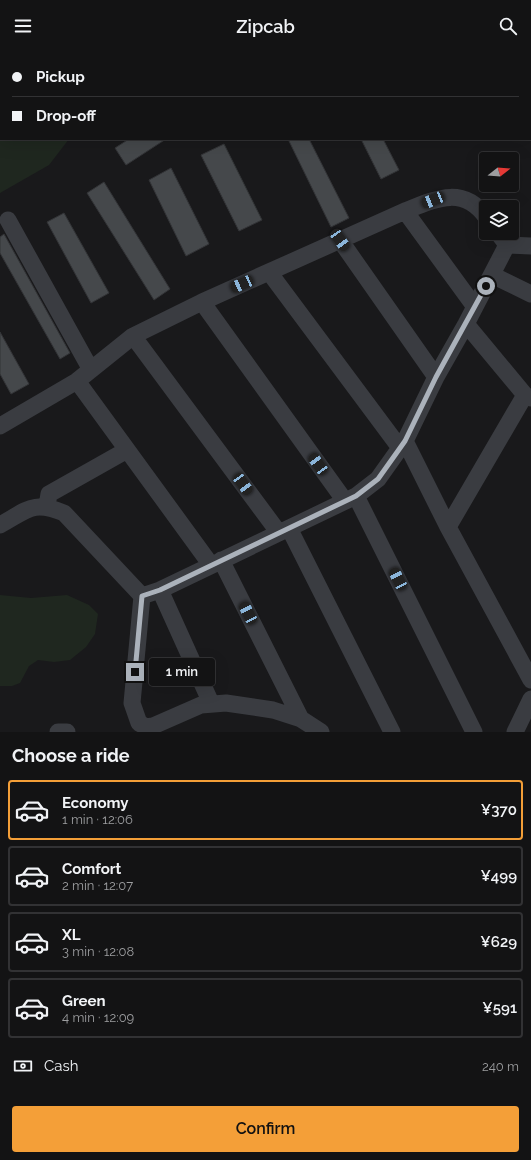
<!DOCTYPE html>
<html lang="en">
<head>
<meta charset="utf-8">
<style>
  body { margin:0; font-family:Raleway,sans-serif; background:#202022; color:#f1f3f6; height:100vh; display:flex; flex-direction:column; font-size:15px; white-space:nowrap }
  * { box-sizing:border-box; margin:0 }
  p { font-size:13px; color:#9d9ea0 }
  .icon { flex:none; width:22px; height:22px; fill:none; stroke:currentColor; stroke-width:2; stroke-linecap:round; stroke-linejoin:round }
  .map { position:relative; height:680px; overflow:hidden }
  .sheet { display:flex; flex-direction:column; background:#131314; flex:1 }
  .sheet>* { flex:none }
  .guide { position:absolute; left:0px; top:0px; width:531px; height:88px; box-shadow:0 4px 16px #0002,0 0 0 1px #323234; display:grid; align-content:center; height:88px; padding:0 12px; background:#131314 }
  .needle { width:26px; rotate:73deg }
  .buttons { position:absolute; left:479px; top:100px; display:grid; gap:8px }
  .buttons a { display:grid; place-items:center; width:40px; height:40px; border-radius:4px; background:#131314; box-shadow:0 4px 16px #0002,0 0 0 1px #323234; font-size:20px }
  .end { position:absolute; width:18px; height:18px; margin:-9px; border:5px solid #abb2bb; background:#111; box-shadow:0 0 0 2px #111 }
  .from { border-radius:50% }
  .bubble { position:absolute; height:28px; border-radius:4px; background:#131314; box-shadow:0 4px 16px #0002,0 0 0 1px #323234; font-size:13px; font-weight:600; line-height:28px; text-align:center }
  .car { position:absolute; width:12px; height:24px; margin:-12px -6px; border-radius:5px; box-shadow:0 0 3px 1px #0007; background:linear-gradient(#222 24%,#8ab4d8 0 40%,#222 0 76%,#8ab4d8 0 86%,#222 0) }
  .guide b { display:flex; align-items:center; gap:14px; height:38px; font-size:15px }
  .guide b+b { border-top:1px solid #323234 }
  .guide i { width:10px; height:10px; background:#f1f3f6 }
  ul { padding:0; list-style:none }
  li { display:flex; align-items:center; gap:12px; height:60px; margin:0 8px 6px; padding:0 4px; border:2px solid #323234; border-radius:4px }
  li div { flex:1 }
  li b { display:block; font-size:15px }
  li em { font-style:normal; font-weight:600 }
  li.selected { border-color:#f49f38 }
  li>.icon { width:36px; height:36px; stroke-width:1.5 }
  h2 { padding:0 12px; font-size:18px; line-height:48px }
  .pay { display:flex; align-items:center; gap:10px; height:44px; padding:0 12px; font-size:15px }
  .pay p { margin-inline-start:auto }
  .action { display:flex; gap:8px; margin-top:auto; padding:8px 12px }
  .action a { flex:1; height:46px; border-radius:4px; background:#f49f38; color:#111; font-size:16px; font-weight:600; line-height:46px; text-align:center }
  header { display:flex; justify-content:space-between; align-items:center; height:52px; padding:0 12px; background:#131314; font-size:18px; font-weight:600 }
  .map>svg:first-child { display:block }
  .green { fill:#1f271f }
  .building { fill:#45484b; stroke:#333437 }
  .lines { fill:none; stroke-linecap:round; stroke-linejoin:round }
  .minor { stroke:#3a3c41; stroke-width:17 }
  .route { stroke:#abb2bb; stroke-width:5 }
</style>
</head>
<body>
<header><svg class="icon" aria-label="menu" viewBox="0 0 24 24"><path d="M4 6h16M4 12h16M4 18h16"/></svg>Zipcab<svg class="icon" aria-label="search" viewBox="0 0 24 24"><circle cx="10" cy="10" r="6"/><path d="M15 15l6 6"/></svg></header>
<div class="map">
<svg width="531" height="680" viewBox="0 0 531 680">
  <rect width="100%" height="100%" fill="#19191b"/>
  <!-- green -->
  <path class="green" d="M0 0H84L1 1V9Z
    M0 58 1 87H69L49 113 0 141Z
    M0 543 31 546 67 543 89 553 98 562 95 582 86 595 70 608 54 610 38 608 29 614 20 631 12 634H0Z"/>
  <!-- building -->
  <path class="building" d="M129 87H166L126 113 115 96Z
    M288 87H309L349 166 331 175Z
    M361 87H383L399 118 381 127Z
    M224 92 262 168 239 179 201 103Z
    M171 116 209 192 186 204 149 128Z
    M104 130 170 237 154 248 87 141Z
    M64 161 109 241 91 251 47 170Z
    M4 182 70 301 60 307 0 201V185Z
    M0 280 29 332 11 342 0 322Z"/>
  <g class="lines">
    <!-- minor -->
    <path class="minor" d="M102 1 103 0
      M0 48H1
      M405 159 475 255
      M8 168 91 318
      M498 181 507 193
      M340 188 436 325
      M507 193 531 194
      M269 220 400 396
      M492 223 531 242
      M202 250 345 449
      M466 272 525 343 531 346
      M133 284 279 481
      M77 329 211 513
      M0 374 77 329 133 284 202 250 405 159C435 147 463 133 486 165
      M405 389 448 475 531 628
      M356 444 474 680
      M47 454 49 442 127 398
      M0 473C28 458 32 448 64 461L142 544 132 651 139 671 146 675 153 674 201 653 226 651 273 658 301 667 321 680
      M448 475 525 343
      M289 476 392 680
      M221 508 301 667
      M160 538 211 651
      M142 544 160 538 356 444 378 427 405 389 436 325 466 272 507 193
      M58 680H67
      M515 680 531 647"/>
  </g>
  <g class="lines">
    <!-- route -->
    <path class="route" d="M135 620 142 544 160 538 356 444 378 427 405 389 436 325 486 234"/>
  </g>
</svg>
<div class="buttons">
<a><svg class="needle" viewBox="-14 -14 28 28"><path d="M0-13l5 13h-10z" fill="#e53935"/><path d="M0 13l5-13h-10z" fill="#9d9ea0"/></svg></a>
<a><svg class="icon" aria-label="layers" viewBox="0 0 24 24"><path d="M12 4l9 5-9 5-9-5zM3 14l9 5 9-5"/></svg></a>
</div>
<i class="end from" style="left:486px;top:234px"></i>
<i class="end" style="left:135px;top:620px"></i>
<div class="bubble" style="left:149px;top:606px;width:66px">1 min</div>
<i class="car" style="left:433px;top:148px;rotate:248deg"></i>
<i class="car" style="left:340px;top:188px;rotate:145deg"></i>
<i class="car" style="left:242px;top:232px;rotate:246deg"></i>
<i class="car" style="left:318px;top:412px;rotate:324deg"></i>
<i class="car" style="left:243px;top:432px;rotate:144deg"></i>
<i class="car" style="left:398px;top:527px;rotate:333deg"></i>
<i class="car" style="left:248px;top:561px;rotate:333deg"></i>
<div class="guide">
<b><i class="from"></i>Pickup</b>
<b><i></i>Drop-off</b>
</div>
</div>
<section class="sheet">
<h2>Choose a ride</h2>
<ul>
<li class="selected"><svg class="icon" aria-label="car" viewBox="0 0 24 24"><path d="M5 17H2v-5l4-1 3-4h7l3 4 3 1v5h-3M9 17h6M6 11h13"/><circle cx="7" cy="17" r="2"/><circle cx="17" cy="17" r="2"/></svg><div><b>Economy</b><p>1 min · 12:06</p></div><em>¥370</em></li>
<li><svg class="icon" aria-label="car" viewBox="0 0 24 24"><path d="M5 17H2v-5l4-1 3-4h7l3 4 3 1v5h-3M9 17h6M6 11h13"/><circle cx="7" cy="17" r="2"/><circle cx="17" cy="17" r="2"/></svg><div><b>Comfort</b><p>2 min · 12:07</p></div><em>¥499</em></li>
<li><svg class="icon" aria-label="car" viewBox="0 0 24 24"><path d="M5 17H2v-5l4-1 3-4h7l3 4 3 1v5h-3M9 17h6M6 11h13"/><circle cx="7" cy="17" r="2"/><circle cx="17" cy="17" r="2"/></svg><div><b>XL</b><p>3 min · 12:08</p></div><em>¥629</em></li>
<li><svg class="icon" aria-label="car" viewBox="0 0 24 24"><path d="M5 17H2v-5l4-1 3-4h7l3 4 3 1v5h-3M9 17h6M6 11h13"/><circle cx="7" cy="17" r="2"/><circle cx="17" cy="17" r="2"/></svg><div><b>Green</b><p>4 min · 12:09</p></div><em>¥591</em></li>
</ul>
<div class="pay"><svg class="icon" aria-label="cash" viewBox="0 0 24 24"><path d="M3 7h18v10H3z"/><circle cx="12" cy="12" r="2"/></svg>Cash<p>240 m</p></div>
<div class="action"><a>Confirm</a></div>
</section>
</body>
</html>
